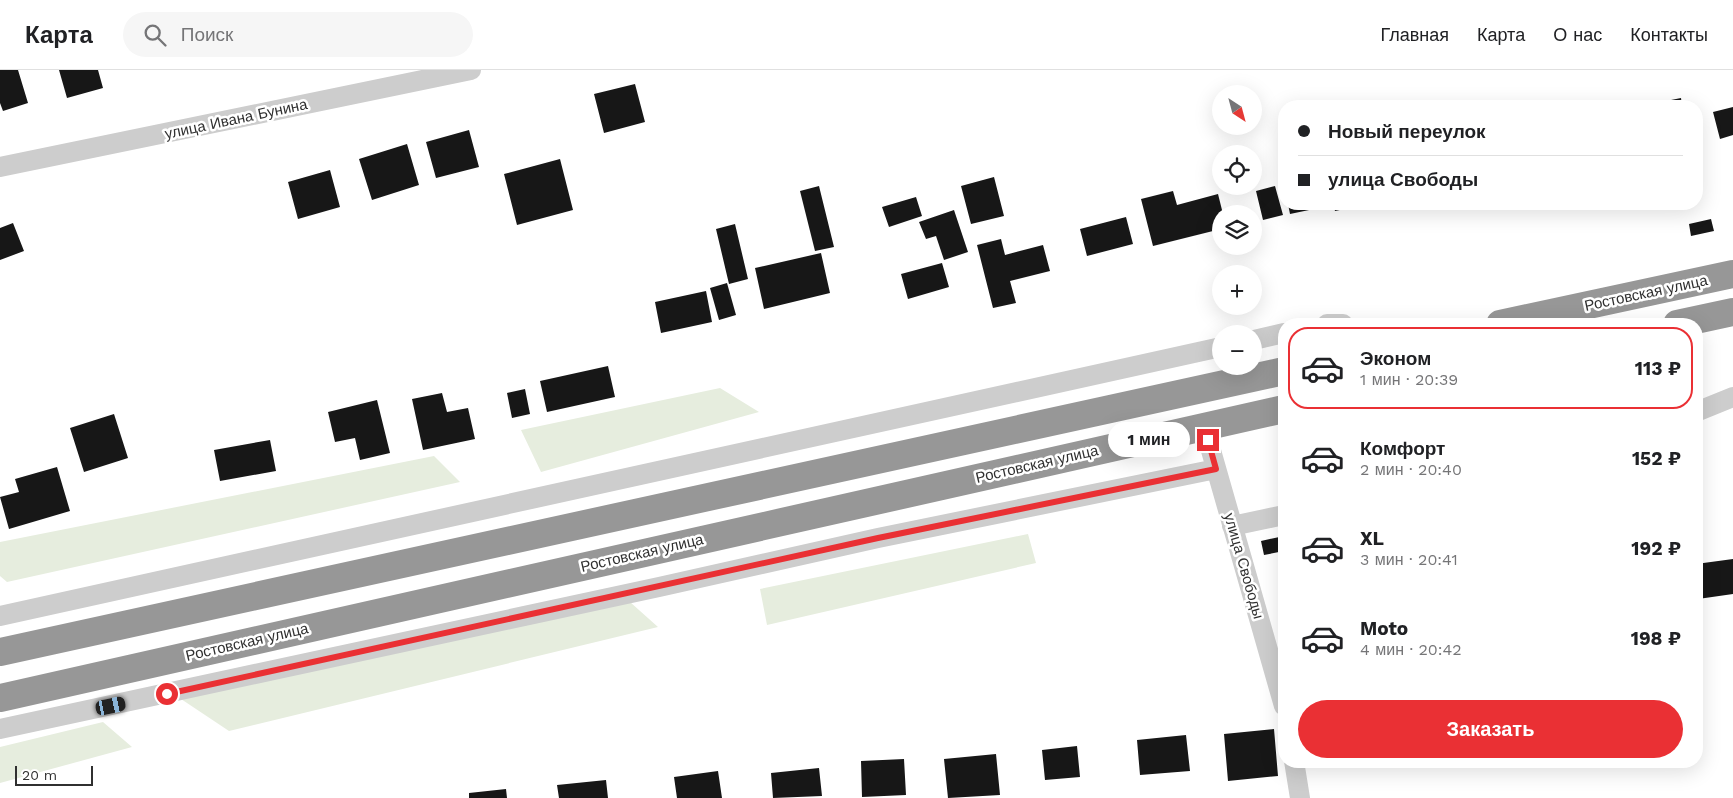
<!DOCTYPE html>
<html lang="ru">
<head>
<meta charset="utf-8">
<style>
  body { margin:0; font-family:"Work Sans",sans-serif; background:#f6f6f6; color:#202124; height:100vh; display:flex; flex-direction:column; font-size:19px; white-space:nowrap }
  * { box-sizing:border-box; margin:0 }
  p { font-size:16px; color:#757577 }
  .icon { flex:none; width:28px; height:28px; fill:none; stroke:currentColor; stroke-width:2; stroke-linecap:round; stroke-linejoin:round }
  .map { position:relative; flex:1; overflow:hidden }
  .details { position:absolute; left:1278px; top:248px; width:425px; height:450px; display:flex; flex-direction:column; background:#fff; border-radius:20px; box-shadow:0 5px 20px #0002 }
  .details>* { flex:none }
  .guide { position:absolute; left:1278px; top:30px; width:425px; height:110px; border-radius:20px; box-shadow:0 5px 20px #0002; display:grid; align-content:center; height:110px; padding:0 20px; background:#fff }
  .needle { width:32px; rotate:144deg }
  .controls { position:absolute; left:1212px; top:15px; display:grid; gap:10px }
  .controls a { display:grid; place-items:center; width:50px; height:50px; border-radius:50%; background:#fff; box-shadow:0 5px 20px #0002; font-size:25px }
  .scale { position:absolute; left:15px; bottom:12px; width:78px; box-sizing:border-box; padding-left:5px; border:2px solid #303030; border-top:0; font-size:14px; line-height:18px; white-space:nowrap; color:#303030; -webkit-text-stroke:4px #fff; paint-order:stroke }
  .end { position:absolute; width:22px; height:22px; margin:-11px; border:6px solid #ea3034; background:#fff; box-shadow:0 0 0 2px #fff }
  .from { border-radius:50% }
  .bubble { position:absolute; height:35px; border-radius:18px; background:#fff; box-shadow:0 5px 20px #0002; font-size:16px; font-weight:700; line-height:35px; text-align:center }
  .car { position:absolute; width:15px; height:30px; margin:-15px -8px; border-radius:6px; box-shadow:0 0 4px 1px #0007; background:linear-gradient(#222 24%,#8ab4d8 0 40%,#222 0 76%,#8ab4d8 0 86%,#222 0) }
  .guide b { display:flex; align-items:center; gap:18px; height:48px; font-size:19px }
  .guide b+b { border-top:1px solid #e0e0e0 }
  .guide i { width:12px; height:12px; background:#202124 }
  ul { padding:9px 0 0; list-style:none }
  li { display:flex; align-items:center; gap:15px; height:82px; margin:0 10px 8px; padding:0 10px; border:2px solid transparent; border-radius:20px }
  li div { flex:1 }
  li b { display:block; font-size:19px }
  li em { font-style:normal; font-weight:700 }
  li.selected { border-color:#ea3034 }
  li>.icon { width:45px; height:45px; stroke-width:1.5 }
  .cta { display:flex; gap:10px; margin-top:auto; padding:10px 20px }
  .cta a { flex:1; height:58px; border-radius:30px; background:#ea3034; color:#fff; font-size:20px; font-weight:700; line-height:58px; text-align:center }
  header { display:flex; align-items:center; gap:30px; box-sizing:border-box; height:70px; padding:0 25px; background:#fff; border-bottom:1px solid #e0e0e0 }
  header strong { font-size:24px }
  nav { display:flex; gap:28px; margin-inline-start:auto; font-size:18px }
  .search { width:350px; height:45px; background:#f6f6f6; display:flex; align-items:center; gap:12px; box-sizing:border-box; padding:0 18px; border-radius:28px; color:#757577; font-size:19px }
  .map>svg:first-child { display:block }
  .green { fill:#e6edde }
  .building { fill:#171717 }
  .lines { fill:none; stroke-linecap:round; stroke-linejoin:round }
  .street { stroke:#cdcdcd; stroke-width:20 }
  .highway { stroke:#979797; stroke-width:28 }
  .route { stroke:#ea3034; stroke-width:6 }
  .labels { text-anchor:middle; stroke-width:5; stroke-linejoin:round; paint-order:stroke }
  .street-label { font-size:15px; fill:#303030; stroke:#fff }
</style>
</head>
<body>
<header>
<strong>Карта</strong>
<div class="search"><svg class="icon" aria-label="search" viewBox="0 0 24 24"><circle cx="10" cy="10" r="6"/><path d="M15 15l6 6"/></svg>Поиск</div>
<nav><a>Главная</a><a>Карта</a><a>О нас</a><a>Контакты</a></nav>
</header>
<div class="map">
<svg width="1733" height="728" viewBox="0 0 1733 728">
  <rect width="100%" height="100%" fill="#fff"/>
  <!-- green -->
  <path class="green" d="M720 318 759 342 541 402 521 360Z
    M434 386 460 412 7 512 0 506V472Z
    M1028 464 1036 493 767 555 760 519Z
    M630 532 658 557 229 661 181 629Z
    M103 652 132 677 0 713V677Z"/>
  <!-- building -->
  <path class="building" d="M0 0H18L28 33 3 41 0 33Z
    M59 0H98L103 18 67 28Z
    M635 14 645 52 604 63 594 24Z
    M1681 28 1682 36H1646V35Z
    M1733 37V65L1720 69 1713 42Z
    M469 60 479 97 436 108 426 72Z
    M407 74 419 115 372 130 359 89Z
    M560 89 573 140 517 155 504 104Z
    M330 100 340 137 298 149 288 112Z
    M994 107 1004 146 971 154 961 116Z
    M819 116 834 177 815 181 800 121Z
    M1275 116 1283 145 1263 150 1256 121Z
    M1173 121 1177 135 1218 124 1223 144H1221V159L1153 176 1141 129Z
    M916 127 922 146 889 157 882 137Z
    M1288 134H1333V135L1290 144Z
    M1333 134H1354V137L1335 141Z
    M954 140 968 182 944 190 936 166 926 169 919 152Z
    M1126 147 1133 174 1087 186 1080 159Z
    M1711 149 1714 161 1691 166 1689 154Z
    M13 153 24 181 0 190V158Z
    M735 154 748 209 729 214 716 159Z
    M1001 169 1005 185 1043 175 1050 201 1010 211 1016 233 993 238 977 175Z
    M821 183 830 223 764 239 755 198Z
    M942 193 949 217 908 229 901 204Z
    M727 213 736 245 719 250 710 218Z
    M706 221 712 252 661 263 655 232Z
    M608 296 615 327 547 342 540 311Z
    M525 319 530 344 512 348 507 323Z
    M442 323 447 342 468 338 475 369 423 380 412 329Z
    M377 330 390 383 360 390 355 368 335 372 328 342Z
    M114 344 128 388 84 402 70 358Z
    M270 370 276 401 220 411 214 380Z
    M57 397 70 441 9 459 0 427 19 422 15 409Z
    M1284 466V481L1264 485 1261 471Z
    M1733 489V524L1698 529 1696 494Z
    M1274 659 1278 706 1228 711 1224 664Z
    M1186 665 1190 701 1140 705 1137 670Z
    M1077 676 1080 707 1045 710 1042 680Z
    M996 684 1000 725 948 728 944 689Z
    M904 689 906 725 862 727 861 691Z
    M819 698 822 726 773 728 771 703Z
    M718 701 722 728H677L674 707Z
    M606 710 608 728H559L557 715Z
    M506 719 507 728H469V723Z"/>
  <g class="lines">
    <!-- street -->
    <path class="street" d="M0 97 471 0
      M1327 254H1343
      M1254 270 1284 263
      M1696 342 1733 327
      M1204 356 1284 636
      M1232 456 1284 445
      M0 546 1221 277
      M0 659 659 517 878 468 1216 399
      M1294 691 1300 728"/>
    <!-- highway -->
    <path class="highway" d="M1500 254 1733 204
      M1677 254 1733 242
      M0 582 1284 301
      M0 628 1284 339"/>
  </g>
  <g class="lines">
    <!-- route -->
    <path class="route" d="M167 624 878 468 1216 399 1208 370"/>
  </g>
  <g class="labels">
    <!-- street labels -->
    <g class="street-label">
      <text transform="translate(236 49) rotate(-12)" y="5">улица Ивана Бунина</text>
      <text transform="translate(1646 223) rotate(-12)" y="5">Ростовская улица</text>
      <text transform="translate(1037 394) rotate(-13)" y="5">Ростовская улица</text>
      <text transform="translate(642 483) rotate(-13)" y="5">Ростовская улица</text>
      <text transform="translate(1244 496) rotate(74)" y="5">улица Свободы</text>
      <text transform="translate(247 572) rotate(-13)" y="5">Ростовская улица</text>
    </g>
  </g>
</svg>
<div class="controls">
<a><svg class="needle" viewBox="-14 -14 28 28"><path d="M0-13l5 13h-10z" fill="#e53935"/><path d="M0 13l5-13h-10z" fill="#757577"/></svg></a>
<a><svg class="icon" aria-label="locate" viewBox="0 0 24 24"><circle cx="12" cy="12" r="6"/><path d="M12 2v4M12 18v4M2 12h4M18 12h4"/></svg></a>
<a><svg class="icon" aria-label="layers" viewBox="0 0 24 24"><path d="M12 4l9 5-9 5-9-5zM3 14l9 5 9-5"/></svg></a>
<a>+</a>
<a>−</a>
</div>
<div class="scale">20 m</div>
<i class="end from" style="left:167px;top:624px"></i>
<i class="end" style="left:1208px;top:370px"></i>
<div class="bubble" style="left:1108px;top:352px;width:82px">1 мин</div>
<i class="car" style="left:111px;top:636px;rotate:78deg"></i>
<div class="guide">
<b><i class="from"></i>Новый переулок</b>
<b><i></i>улица Свободы</b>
</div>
<section class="details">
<ul>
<li class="selected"><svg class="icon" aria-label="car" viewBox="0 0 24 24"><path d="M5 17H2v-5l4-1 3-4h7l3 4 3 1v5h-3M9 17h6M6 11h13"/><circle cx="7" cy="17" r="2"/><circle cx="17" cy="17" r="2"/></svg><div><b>Эконом</b><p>1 мин · 20:39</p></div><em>113 ₽</em></li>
<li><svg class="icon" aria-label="car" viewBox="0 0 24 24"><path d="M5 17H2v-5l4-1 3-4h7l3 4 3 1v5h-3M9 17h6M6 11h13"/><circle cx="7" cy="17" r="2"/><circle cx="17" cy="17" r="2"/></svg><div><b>Комфорт</b><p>2 мин · 20:40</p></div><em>152 ₽</em></li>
<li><svg class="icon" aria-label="car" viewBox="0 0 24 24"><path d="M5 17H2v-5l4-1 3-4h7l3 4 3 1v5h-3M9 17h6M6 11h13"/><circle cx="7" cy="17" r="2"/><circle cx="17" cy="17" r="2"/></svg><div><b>XL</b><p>3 мин · 20:41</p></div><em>192 ₽</em></li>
<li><svg class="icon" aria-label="car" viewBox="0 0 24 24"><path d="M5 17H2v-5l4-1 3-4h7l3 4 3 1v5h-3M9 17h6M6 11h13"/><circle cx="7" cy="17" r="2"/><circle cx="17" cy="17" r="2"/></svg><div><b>Moto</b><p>4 мин · 20:42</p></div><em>198 ₽</em></li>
</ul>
<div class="cta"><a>Заказать</a></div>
</section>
</div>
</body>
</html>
